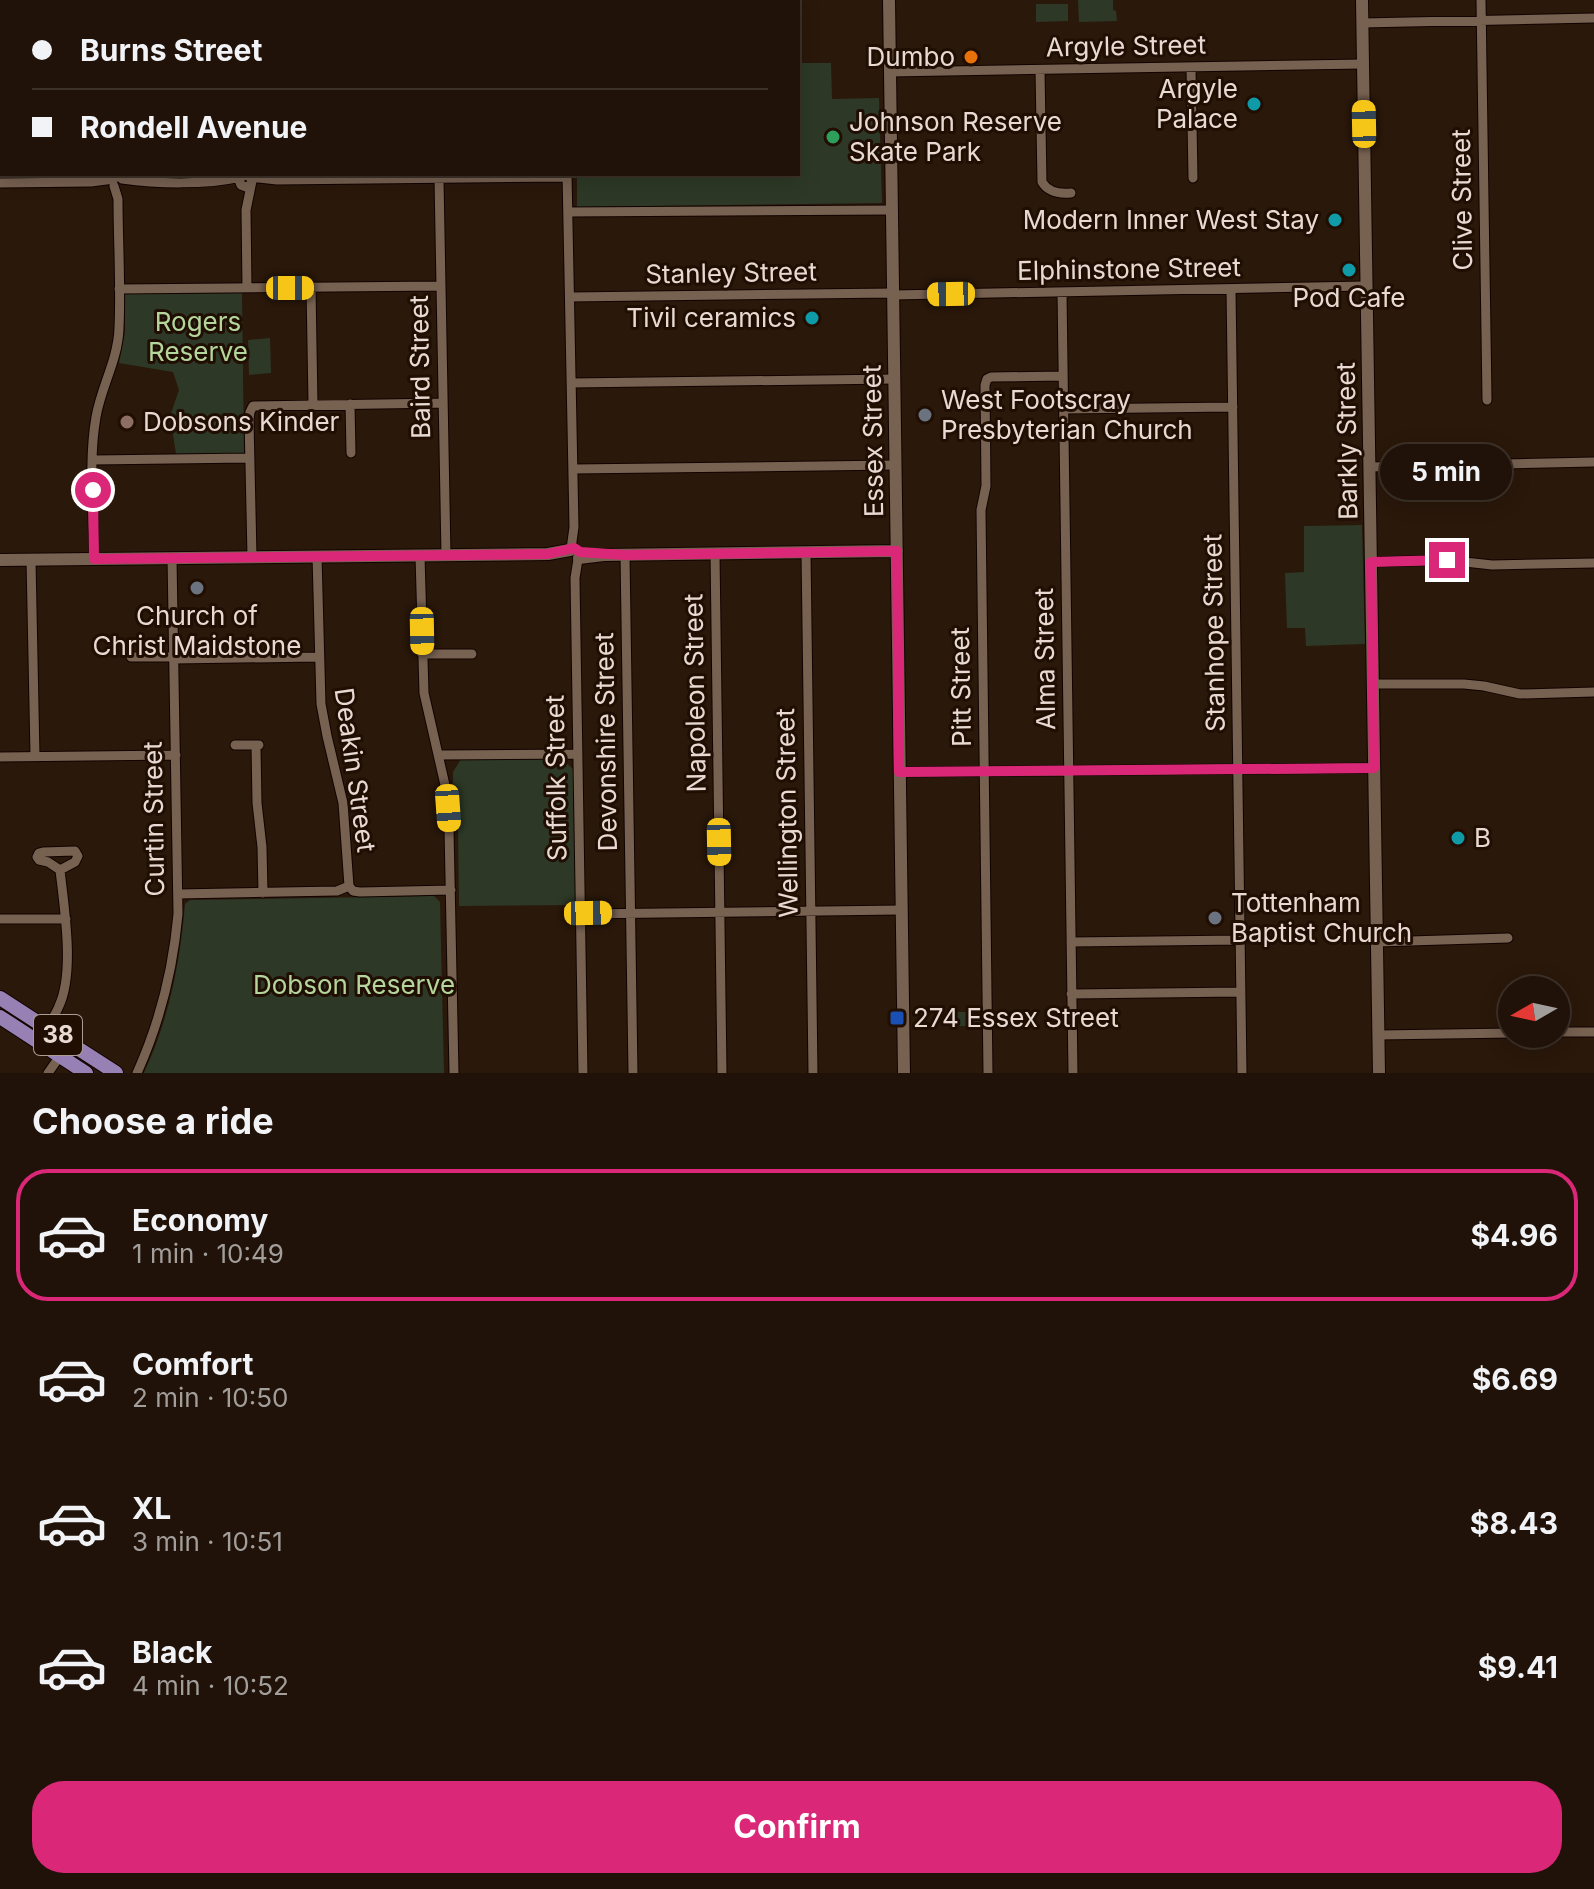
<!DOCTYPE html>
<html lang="en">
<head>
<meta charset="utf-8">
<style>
  body { margin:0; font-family:Inter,sans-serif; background:#2d2016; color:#f1f3f6; height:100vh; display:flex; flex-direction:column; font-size:30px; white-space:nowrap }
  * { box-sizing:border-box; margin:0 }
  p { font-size:26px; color:#a29e9c }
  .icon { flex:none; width:44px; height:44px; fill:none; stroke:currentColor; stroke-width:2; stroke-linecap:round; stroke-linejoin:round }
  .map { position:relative; height:1073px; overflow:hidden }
  .details { display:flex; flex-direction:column; background:#201208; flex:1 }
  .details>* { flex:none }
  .hud { position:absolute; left:0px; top:0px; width:800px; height:176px; box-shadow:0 4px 20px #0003,0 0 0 2px #3d3229; display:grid; align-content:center; height:176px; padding:0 32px; background:#201208 }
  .needle { width:52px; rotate:261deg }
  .tools { position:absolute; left:1498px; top:976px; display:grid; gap:16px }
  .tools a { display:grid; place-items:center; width:72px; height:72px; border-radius:50%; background:#201208; box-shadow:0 4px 20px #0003,0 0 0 2px #3d3229; font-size:40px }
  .end { position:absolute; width:36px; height:36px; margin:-18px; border:10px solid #db2777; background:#fff; box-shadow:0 0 0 4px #fff }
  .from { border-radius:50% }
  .bubble { position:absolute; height:56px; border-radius:28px; background:#201208; box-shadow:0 4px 20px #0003,0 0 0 2px #3d3229; font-size:26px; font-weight:700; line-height:56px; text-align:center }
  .car { position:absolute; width:24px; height:48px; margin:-24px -12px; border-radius:10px; box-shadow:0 0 6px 2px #0007; background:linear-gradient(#f5c518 24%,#345 0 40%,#f5c518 0 76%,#345 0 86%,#f5c518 0) }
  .hud b { display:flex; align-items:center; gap:28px; height:76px; font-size:30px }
  .hud b+b { border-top:2px solid #3d3229 }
  .hud i { width:20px; height:20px; background:#f1f3f6 }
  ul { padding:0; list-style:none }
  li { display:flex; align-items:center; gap:24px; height:132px; margin:0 16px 12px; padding:0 16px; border:4px solid transparent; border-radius:32px }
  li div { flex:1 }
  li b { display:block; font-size:30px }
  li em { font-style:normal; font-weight:700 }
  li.current { border-color:#db2777 }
  li>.icon { width:72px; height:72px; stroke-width:1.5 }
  h2 { padding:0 32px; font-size:36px; line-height:96px }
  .cta { display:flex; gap:16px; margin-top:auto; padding:16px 32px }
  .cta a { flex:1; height:92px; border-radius:32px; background:#db2777; color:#fff; font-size:32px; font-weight:700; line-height:92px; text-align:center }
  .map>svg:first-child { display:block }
  .green { fill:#2d3926 }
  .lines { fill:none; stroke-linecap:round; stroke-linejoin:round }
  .street-casing { stroke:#120300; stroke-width:11 }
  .secondary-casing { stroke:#120300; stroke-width:14 }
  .primary-casing { stroke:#120300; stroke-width:16 }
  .street { stroke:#776151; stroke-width:9 }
  .secondary { stroke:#776151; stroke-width:12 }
  .primary { stroke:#9781b4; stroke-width:14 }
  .route { stroke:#db2777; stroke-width:10 }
  .food-dot { fill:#e8710a; stroke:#200e03; stroke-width:3 }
  .culture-dot { fill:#0f9aa8; stroke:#200e03; stroke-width:3 }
  .leisure-dot { fill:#2e9e5b; stroke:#200e03; stroke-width:3 }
  .worship-dot { fill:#6b7280; stroke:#200e03; stroke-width:3 }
  .education-dot { fill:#8d6e63; stroke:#200e03; stroke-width:3 }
  .transit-dot { fill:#1a4fb4; stroke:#200e03; stroke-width:3 }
  .labels { text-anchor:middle; stroke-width:6; stroke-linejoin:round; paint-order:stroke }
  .shield { fill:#200e03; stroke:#ac9d94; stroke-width:2 }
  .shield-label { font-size:24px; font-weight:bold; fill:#e8dad2 }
  .street-label { font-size:26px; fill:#e8dad2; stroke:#200e03 }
  .poi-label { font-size:26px; fill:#e8dad2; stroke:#200e03; text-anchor:start }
  .park-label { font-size:26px; fill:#b4d69c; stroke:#200e03 }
</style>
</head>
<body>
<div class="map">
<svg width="1594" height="1073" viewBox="0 0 1594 1073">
  <rect width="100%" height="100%" fill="#2a180a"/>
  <!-- green -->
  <path class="green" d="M1078 0H1113V10L1116 11 1117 21 1079 22Z
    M1036 4H1068V21L1036 22Z
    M798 63H831L832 99 879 98 882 203 577 207V174H798Z
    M242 293 244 453 176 454 170 416 179 390 173 372 119 363 125 332V294Z
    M270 338 271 373 249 375 248 340Z
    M1362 525 1365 644 1306 646 1305 628H1287L1285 573 1304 572V526Z
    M560 757 573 769 577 905 459 906 458 820 453 784V772L461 759Z
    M434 896 440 902 444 1073H144C169 1019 180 964 185 904L190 900Z
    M945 1012H981V1026H945Z"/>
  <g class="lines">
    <defs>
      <path id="street" d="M115 0V2
        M179 0V2
        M243 0V2
        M309 0V2
        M372 0V2
        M434 0V2
        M500 0V2
        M565 0V2
        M645 0V2
        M721 0V2
        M782 0V2
        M1481 0 1487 400
        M1362 23 1594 18
        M1191 67 1193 178
        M1040 70 1042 182C1048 192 1060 194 1071 193
        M890 72 1363 64
        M567 174 574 527 571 549
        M251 177 277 180 567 177
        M122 179C158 184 205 185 241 177
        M439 179 446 555
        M0 183 91 182 114 179
        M568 212 892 210
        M247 288 246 210 252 181 249 175 242 176 239 180 241 185 246 187 250 185
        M311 288 313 404
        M119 289 441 286
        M1231 289 1242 1073
        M1062 292 1073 1073
        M893 295 1366 286
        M570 297 893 293
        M571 383 894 379
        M350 404 351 453
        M1064 409 1233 407
        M93 460 250 458
        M1369 467 1594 462
        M573 469 895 465
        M806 552 813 1073
        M715 553 722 1073
        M625 555 633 1073
        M317 556 321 704 327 736 343 803 349 886 353 891 360 892 451 890
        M420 556 424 693 445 785 449 829 454 1073
        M252 557 249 419 250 412 253 406 443 403
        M94 559C94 513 88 463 96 417 101 387 118 360 119 328 121 285 118 242 118 199L114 186
        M578 559 575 578 583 1073
        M31 560 35 756
        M1371 562 1447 560 1492 565 1594 563
        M422 654H472
        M131 657H174
        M174 659 319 657
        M1373 684H1464L1484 686 1520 694 1594 692
        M235 745H259
        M256 746 257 803 262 847 263 893
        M439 755 578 754
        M0 757 176 755
        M899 772 1374 768
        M75 851 78 856 75 862 60 870 48 862 39 860 37 857 39 853 43 852Z
        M178 894 337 891 349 886
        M581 914 901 910
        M0 919H66
        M1071 942 1240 940
        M1377 942 1508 938
        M1071 994 1240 992
        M46 1028C51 1021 56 1014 59 1006 75 972 64 907 60 870
        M1556 1032H1594
        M1378 1035 1512 1033
        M48 1073 60 1056
        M137 1073C160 1022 173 970 178 914L172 558
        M988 1073 981 510 986 486 985 385 987 379 991 377 1063 376"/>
      <path id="secondary" d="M889 0 904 1073
        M1362 0 1379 1073
        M579 558 604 555 897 551
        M0 560 548 554 570 550"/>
      <path id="primary" d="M0 998 116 1073
        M0 1017 86 1073"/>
    </defs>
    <!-- street casing -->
    <use href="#street" class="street-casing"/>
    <!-- secondary casing -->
    <use href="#secondary" class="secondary-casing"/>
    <!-- primary casing -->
    <use href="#primary" class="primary-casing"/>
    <!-- street -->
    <use href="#street" class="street"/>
    <!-- secondary -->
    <use href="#secondary" class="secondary"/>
    <!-- primary -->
    <use href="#primary" class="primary"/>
  </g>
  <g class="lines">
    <!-- route -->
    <path class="route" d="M93 490 94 559 548 554 574 548 580 552 625 555 897 551 899 772 1374 768 1371 562 1447 560"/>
  </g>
  <!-- markers -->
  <circle class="food-dot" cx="971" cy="57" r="8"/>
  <g class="culture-dot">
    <circle cx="1254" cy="104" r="8"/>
    <circle cx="1335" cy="220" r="8"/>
    <circle cx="1349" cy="270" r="8"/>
    <circle cx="812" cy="318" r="8"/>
    <circle cx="1458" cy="838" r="8"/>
  </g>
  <circle class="leisure-dot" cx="833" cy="137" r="8"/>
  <g class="worship-dot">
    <circle cx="925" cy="415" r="8"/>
    <circle cx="197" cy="588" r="8"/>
    <circle cx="1215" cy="918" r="8"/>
  </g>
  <circle class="education-dot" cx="127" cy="422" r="8"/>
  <rect class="transit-dot" x="889" y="1010" width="16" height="16" rx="4"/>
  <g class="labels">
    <!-- shield labels -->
    <rect class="shield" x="34" y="1015" width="48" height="40" rx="6"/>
    <g class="shield-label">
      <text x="58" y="1043">38</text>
    </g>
    <!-- street labels -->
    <g class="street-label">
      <text transform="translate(1126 46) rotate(-1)" y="9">Argyle Street</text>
      <text transform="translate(1462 200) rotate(-91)" y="9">Clive Street</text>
      <text transform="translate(1129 269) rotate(-1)" y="9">Elphinstone Street</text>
      <text transform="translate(731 273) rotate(-1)" y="9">Stanley Street</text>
      <text transform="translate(420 367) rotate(-91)" y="9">Baird Street</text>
      <text transform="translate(873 441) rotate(-91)" y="9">Essex Street</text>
      <text transform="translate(1347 441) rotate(-91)" y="9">Barkly Street</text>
      <text transform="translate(1214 633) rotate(-91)" y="9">Stanhope Street</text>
      <text transform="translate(1045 659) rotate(-91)" y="9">Alma Street</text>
      <text transform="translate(961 687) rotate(-91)" y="9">Pitt Street</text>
      <text transform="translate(695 693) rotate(-91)" y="9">Napoleon Street</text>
      <text transform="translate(606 742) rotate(-91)" y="9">Devonshire Street</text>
      <text transform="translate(355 770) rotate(82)" y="9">Deakin Street</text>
      <text transform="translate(556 778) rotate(-91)" y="9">Suffolk Street</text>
      <text transform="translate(787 813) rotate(-91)" y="9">Wellington Street</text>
      <text transform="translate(154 819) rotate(-91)" y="9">Curtin Street</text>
    </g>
    <!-- poi labels -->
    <g class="poi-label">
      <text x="955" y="66" text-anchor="end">Dumbo</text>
      <text x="1238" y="98" text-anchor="end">Argyle<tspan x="1238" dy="30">Palace</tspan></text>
      <text x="849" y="131">Johnson Reserve<tspan x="849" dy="30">Skate Park</tspan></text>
      <text x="1319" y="229" text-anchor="end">Modern Inner West Stay</text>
      <text x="1349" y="307" text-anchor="middle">Pod Cafe</text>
      <text x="796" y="327" text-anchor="end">Tivil ceramics</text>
      <text x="941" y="409">West Footscray<tspan x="941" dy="30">Presbyterian Church</tspan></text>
      <text x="143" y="431">Dobsons Kinder</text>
      <text x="197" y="625" text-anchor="middle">Church of<tspan x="197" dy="30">Christ Maidstone</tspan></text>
      <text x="1474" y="847">B</text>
      <text x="1231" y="912">Tottenham<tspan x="1231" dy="30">Baptist Church</tspan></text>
      <text x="913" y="1027">274 Essex Street</text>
    </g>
    <!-- park labels -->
    <g class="park-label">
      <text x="198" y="331">Rogers<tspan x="198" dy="30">Reserve</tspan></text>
      <text x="354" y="994">Dobson Reserve</text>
    </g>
  </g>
</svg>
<div class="tools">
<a><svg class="needle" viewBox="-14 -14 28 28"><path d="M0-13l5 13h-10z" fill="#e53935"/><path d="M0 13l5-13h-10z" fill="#a29e9c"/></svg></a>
</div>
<i class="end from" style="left:93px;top:490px"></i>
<i class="end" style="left:1447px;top:560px"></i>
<div class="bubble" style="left:1380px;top:444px;width:132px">5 min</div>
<i class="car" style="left:1364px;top:124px;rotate:359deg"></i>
<i class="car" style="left:290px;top:288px;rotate:90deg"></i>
<i class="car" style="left:951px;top:294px;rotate:269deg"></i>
<i class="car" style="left:422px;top:631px;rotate:179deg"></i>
<i class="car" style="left:448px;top:808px;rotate:176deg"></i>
<i class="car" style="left:719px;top:842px;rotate:179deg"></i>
<i class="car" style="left:588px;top:913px;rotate:89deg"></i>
<div class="hud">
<b><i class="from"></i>Burns Street</b>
<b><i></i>Rondell Avenue</b>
</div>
</div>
<section class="details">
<h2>Choose a ride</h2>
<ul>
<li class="current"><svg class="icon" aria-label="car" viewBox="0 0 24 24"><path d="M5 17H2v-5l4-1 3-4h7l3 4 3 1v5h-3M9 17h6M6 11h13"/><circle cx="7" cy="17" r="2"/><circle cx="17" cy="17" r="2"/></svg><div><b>Economy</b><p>1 min · 10:49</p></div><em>$4.96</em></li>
<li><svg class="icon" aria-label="car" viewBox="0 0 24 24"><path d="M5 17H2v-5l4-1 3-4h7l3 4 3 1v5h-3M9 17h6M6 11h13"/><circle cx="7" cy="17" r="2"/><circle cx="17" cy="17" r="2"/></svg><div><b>Comfort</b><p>2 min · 10:50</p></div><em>$6.69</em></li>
<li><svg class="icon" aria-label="car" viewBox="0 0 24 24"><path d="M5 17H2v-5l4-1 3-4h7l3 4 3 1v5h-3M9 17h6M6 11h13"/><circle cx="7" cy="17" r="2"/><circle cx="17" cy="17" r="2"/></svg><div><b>XL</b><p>3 min · 10:51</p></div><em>$8.43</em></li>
<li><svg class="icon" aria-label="car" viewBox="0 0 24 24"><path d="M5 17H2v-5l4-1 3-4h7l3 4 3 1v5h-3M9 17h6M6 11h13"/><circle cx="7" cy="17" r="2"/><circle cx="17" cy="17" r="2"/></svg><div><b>Black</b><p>4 min · 10:52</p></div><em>$9.41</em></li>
</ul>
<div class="cta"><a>Confirm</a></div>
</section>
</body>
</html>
